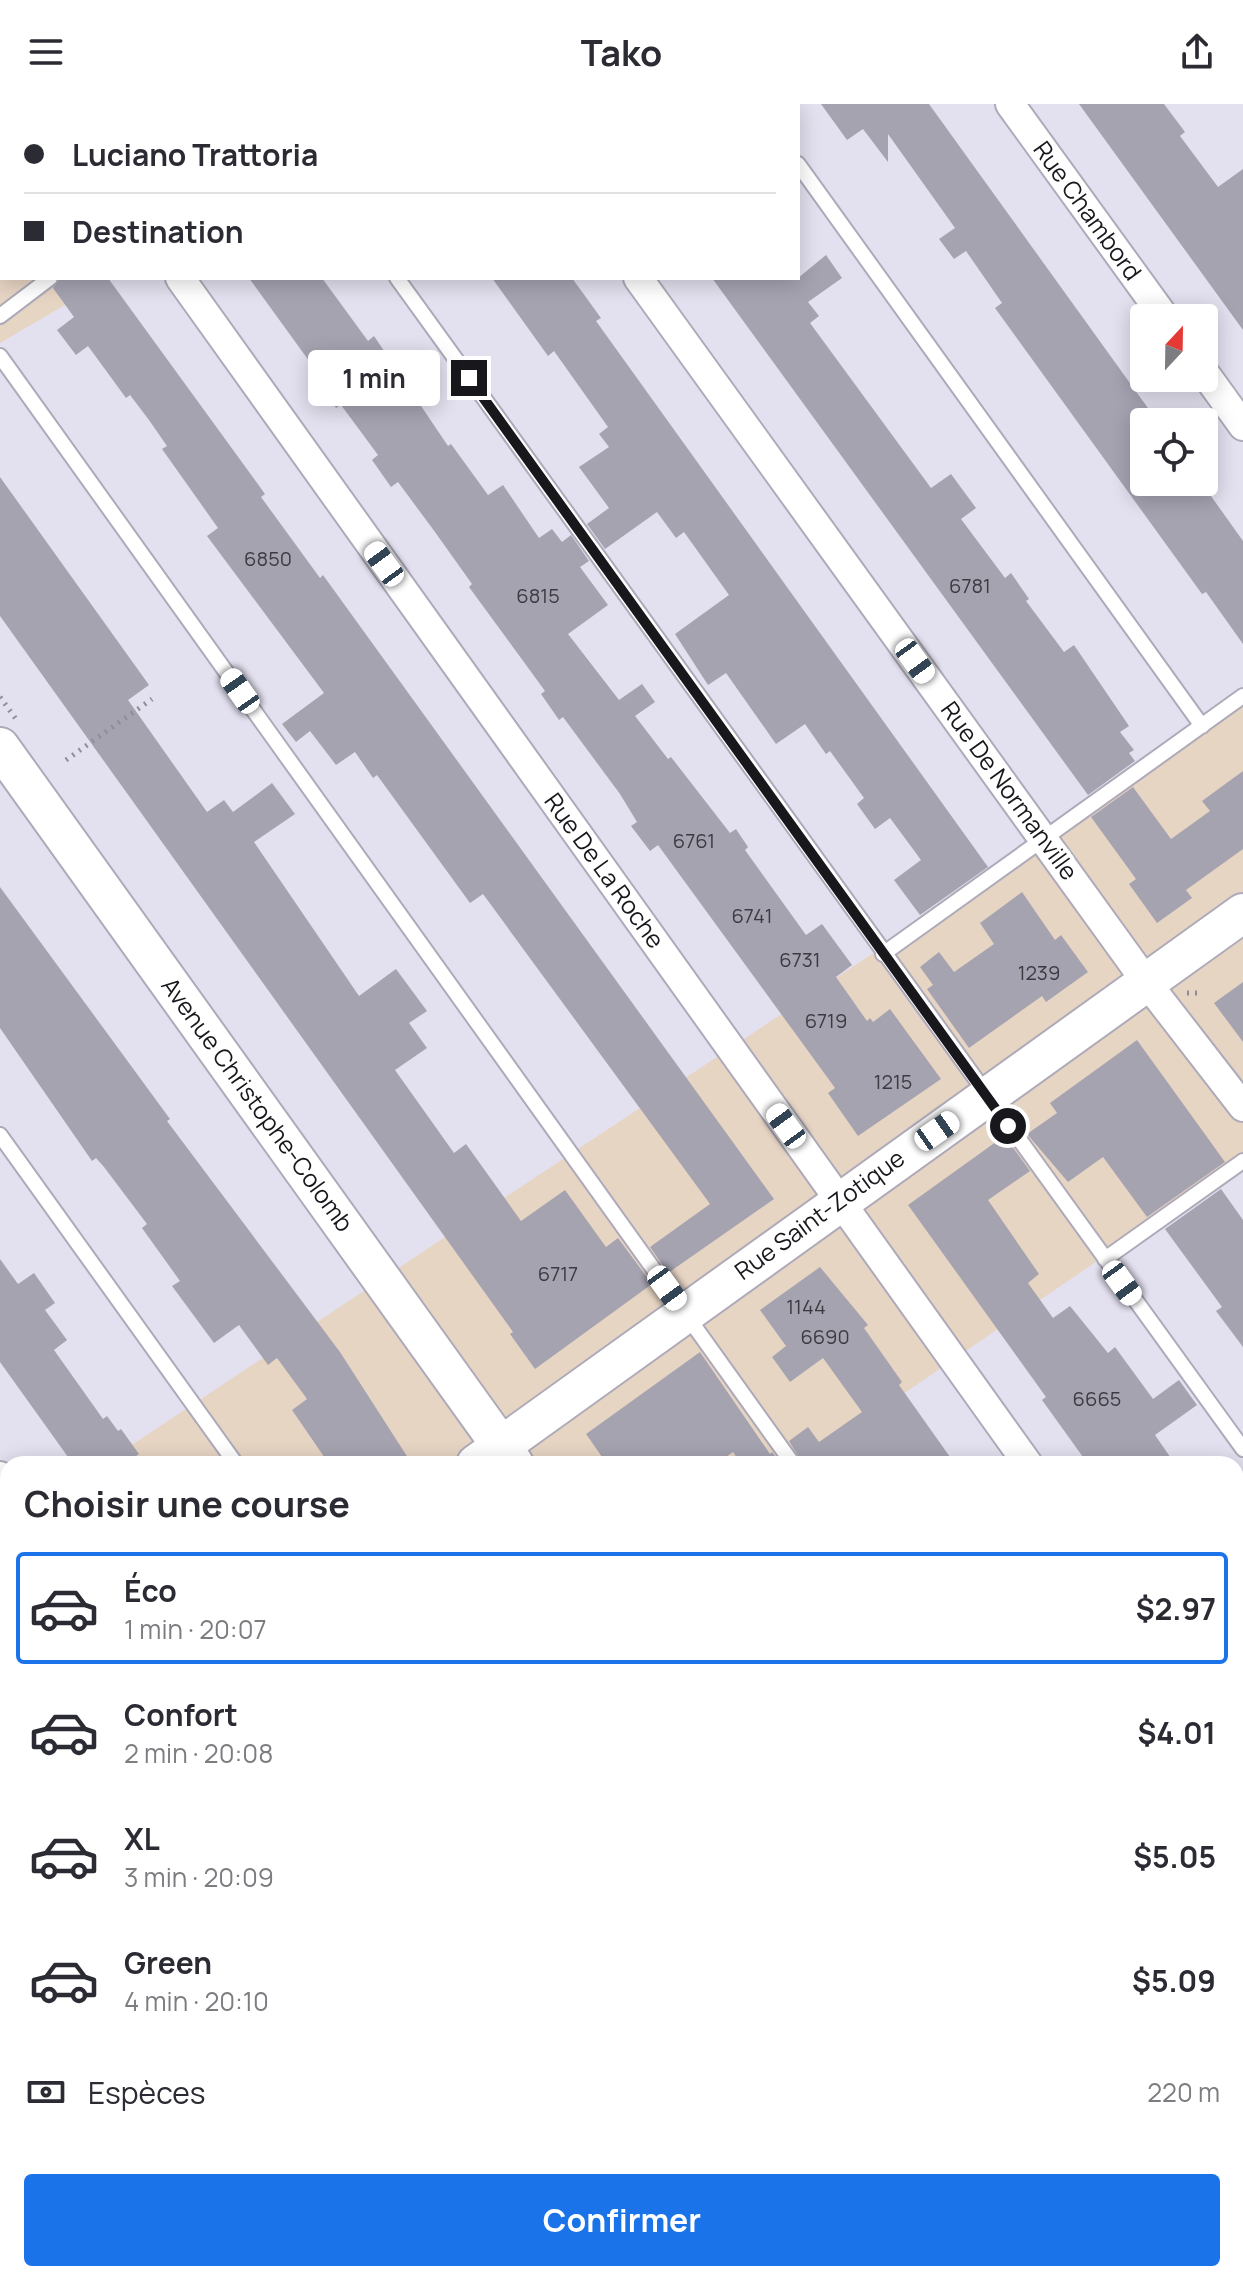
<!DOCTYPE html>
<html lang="fr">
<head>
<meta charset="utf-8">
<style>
  body { margin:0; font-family:Manrope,sans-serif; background:#f2f2f3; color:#2b2b33; height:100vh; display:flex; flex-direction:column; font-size:30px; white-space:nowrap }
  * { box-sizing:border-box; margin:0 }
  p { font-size:26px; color:#7c7c81 }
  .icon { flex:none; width:44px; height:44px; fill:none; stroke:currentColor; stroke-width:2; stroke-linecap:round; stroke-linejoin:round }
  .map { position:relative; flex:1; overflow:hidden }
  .panel { position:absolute; left:0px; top:1352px; width:1244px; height:826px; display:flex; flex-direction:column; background:#fff; border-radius:24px 24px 0 0; box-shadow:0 4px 20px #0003 }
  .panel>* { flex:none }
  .banner { position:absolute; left:0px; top:0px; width:800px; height:176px; box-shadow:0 4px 20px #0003; display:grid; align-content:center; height:176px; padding:0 24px; background:#fff }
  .needle { width:52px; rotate:22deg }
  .buttons { position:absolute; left:1130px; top:200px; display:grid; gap:16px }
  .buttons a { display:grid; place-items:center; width:88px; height:88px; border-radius:8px; background:#fff; box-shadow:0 4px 20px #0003; font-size:40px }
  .end { position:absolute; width:36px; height:36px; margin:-18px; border:10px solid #18171c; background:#fff; box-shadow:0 0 0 4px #fff }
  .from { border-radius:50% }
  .bubble { position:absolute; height:56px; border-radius:8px; background:#fff; box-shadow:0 4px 20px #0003; font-size:26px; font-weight:700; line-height:56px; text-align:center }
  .car { position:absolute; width:24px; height:48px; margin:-24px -12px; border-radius:10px; box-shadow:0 0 6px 2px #0007; background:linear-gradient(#fff 24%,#345 0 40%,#fff 0 76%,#345 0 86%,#fff 0) }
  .banner b { display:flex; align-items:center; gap:28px; height:76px; font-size:30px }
  .banner b+b { border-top:2px solid #e1e1e2 }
  .banner i { width:20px; height:20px; background:#2b2b33 }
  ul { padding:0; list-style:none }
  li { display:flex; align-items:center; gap:24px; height:112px; margin:0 16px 12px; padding:0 8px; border:4px solid transparent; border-radius:8px }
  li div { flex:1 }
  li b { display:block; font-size:30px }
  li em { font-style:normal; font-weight:700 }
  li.on { border-color:#1a73e8 }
  li>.icon { width:72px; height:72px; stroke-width:1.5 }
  h2 { padding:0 24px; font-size:36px; line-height:96px }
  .pay { display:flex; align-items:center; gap:20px; height:88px; padding:0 24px; font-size:30px }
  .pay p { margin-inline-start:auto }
  .button { display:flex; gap:16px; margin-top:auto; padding:16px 24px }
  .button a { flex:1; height:92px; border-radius:8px; background:#1a73e8; color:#fff; font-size:32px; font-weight:700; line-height:92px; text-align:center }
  header { display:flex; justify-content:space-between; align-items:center; height:104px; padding:0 24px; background:#fff; font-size:36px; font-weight:700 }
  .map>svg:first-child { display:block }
  .commercial { fill:#e7d5c4 }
  .building { fill:#a6a3b1 }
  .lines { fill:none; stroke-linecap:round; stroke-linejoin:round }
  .lane-casing { stroke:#aeaab9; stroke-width:18 }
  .street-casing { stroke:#aeaab9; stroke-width:32 }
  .secondary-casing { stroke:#aeaab9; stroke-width:42 }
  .path { stroke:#8f8d98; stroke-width:5; stroke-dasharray:2 6; stroke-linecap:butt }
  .lane { stroke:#fff; stroke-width:14 }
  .street { stroke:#fff; stroke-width:28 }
  .secondary { stroke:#fff; stroke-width:38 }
  .route { stroke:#18171c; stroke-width:10 }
  .labels { text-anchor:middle; stroke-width:8; stroke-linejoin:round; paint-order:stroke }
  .number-label { font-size:20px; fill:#3c3a41 }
  .street-label { font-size:24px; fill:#18171c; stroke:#fff }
</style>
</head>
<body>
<header><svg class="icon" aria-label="menu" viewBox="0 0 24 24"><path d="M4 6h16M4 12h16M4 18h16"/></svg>Tako<svg class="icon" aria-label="share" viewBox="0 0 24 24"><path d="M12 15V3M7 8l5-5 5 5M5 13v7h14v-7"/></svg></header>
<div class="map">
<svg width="1243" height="2177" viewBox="0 0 1243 2177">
  <rect width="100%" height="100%" fill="#e3e0ef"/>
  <!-- commercial -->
  <path class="commercial" d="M0 0H388L2 2V174H111L0 239Z
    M1243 591V1057L801 1360H103L1044 736Z
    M8 1485V2170H205L210 2177H0V1491Z"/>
  <!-- building -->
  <path class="building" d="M821 0H929L1158 318H1144V378H1201L1243 437V540L1206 488 1202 490 995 204 1002 199 966 147 954 155 939 135 955 124 888 30V58L863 25 847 36Z
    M1079 0H1164L1185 28 1180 32 1218 83 1243 65V226Z
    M826 151 842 174 808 198 819 212 810 219 931 384 951 370 976 404 961 415 1005 474 1011 469 1029 495 1026 497 1064 548 1074 541 1129 622 1120 628 1134 646 1129 649 1135 657 1088 691 712 174H798Z
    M60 174H108L265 390 261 393 320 474 323 471 774 1095 668 1169 650 1143 710 1100 483 790 470 799 377 671 373 674 355 648 336 661 310 627 296 638 282 620 324 589 207 432 218 424 162 345 167 342 149 316 130 291 126 294 88 242 76 251 57 226 74 213 53 184Z
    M249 174H322L368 237 374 232 448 342 451 340 488 391 503 381 539 434 552 425 562 438 571 431 589 457 580 463 608 501 568 530 619 596 642 580 655 598 635 612 668 655 671 653 730 729 736 725 748 743 745 746 806 831 822 820 852 861 836 873 867 917 870 914 873 918 890 905 941 975 858 1032 828 989 835 984 658 741 650 747 631 722 637 718 620 690 563 613 559 616 541 590 545 587 469 483 472 480 435 428 398 378 391 383 372 356 378 351 341 301 336 304 315 275 320 272Z
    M492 174H572L601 214 596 217 988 763 920 811 894 776 921 756 890 714 875 725 857 700 864 694 830 647 826 650 805 620 776 640 726 569 708 581 675 530 729 491 684 428 676 434 657 408 605 445 587 420 609 404 579 363 609 343 599 330 608 323 554 247 548 252Z
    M0 373 149 581 128 596 207 708 224 696 233 708 272 679 295 710 254 738 359 892 396 865 427 907 409 919 427 944 395 966 454 1049 466 1040 521 1117 565 1086 606 1143 618 1134 652 1180 535 1265 510 1230 513 1228 0 512Z
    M1243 667V745L1186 786 1192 794 1157 819 1129 780 1136 775 1091 713 1133 683 1171 735 1210 707 1202 697Z
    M0 783 170 1015 167 1017 340 1248 412 1360H329L292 1306 307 1295 277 1254 268 1261 239 1221 214 1239 172 1182 180 1177 142 1124 147 1120 104 1063 96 1054 92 1057 0 924Z
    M1022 788 1055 836 1061 831 1088 868 1046 898 1042 892 969 944 927 885 933 881 920 863 939 848 954 868 994 840 980 819Z
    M1243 878V938L1214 899Z
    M1137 936 1225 1058 1147 1113 1103 1053 1068 1078 1027 1030 1057 1009 1050 999Z
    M1000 1035 1007 1044 1011 1041 1030 1067 988 1096 1039 1170 1028 1179 1053 1214 1070 1202 1108 1249 1115 1243 1153 1295 1179 1276 1197 1301 1155 1331 1175 1360H1088L1042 1296 1046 1293 908 1101Z
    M1221 1085 1243 1116V1243L1216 1207 1222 1203 1165 1125Z
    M0 1155 18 1180 34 1169 55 1199 45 1206 67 1236 54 1246 103 1315 107 1312 118 1327 121 1325 139 1350 125 1360H73L0 1258Z
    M820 1163 868 1221 864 1224 902 1278 899 1281 955 1360H803L789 1337 808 1323 819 1338 862 1308 823 1254 790 1278 772 1253 786 1242 760 1206Z
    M700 1248 770 1350 772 1348 781 1360H741L733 1348 716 1360H607L586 1330Z"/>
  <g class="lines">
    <defs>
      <path id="lane" d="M271 0 273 2
        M755 0 756 2
        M385 2 388 0
        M798 60 1202 622
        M397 174 1243 1345
        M0 212 50 174
        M0 252 793 1360
        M883 850 1243 592
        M0 1031 236 1360
        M1105 1155 1243 1057
        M1236 1975 1243 1985
        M816 2170 822 2177"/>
      <path id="street" d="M513 0 514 2
        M1010 0 1165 214
        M180 174 1028 1360
        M638 174 1147 879 1243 1003
        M1204 268 1243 322
        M0 1372 8 1383
        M1236 1649 1243 1659
        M0 1884 8 1895
        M204 2170 209 2177
        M571 2170 576 2177"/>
      <path id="secondary" d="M70 2 73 0
        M0 52 2 51
        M0 643 514 1360
        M476 1360 1243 809
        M0 1696 8 1690
        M1093 2170 1098 2177"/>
    </defs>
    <!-- lane casing -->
    <use href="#lane" class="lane-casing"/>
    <!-- street casing -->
    <use href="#street" class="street-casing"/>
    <!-- secondary casing -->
    <use href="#secondary" class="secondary-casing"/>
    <!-- path -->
    <path class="path" d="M0 593 16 615
      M66 656 152 595
      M1187 889H1200"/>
    <!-- lane -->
    <use href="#lane" class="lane"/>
    <!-- street -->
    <use href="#street" class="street"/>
    <!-- secondary -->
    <use href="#secondary" class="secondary"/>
  </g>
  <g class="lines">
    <!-- route -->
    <path class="route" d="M469 274 1008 1022"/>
  </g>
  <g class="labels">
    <!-- number labels -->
    <g class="number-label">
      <text x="268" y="462">6850</text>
      <text x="970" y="489">6781</text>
      <text x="538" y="499">6815</text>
      <text x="694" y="744">6761</text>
      <text x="752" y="819">6741</text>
      <text x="800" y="863">6731</text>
      <text x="1039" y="876">1239</text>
      <text x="826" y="924">6719</text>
      <text x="893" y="985">1215</text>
      <text x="558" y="1177">6717</text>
      <text x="806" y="1210">1144</text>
      <text x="825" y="1240">6690</text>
      <text x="1097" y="1302">6665</text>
    </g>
    <!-- street labels -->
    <g class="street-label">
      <text transform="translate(1087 107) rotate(54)" y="8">Rue Chambord</text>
      <text transform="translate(1009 687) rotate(54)" y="8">Rue De Normanville</text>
      <text transform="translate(604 767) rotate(54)" y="8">Rue De La Roche</text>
      <text transform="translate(257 1001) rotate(54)" y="8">Avenue Christophe-Colomb</text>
      <text transform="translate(820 1111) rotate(-36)" y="8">Rue Saint-Zotique</text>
    </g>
  </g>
</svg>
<div class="buttons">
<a><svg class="needle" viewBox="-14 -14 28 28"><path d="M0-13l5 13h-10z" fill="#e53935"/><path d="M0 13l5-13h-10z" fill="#7c7c81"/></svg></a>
<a><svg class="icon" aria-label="locate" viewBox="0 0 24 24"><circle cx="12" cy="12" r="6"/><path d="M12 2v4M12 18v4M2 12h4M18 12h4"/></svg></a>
</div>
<i class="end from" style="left:1008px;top:1022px"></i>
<i class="end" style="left:469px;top:274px"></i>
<div class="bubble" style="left:308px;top:246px;width:132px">1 min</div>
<i class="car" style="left:384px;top:460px;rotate:324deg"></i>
<i class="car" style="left:915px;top:557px;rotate:144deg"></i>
<i class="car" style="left:240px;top:587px;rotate:325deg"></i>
<i class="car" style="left:786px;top:1022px;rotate:324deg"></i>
<i class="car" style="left:937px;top:1027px;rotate:55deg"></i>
<i class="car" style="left:1122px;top:1179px;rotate:144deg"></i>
<i class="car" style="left:667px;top:1184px;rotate:144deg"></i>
<div class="banner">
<b><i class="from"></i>Luciano Trattoria</b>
<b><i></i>Destination</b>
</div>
<section class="panel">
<h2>Choisir une course</h2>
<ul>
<li class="on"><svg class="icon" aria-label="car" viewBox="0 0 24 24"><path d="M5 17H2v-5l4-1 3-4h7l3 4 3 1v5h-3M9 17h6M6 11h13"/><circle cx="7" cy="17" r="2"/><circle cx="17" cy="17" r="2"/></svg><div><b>Éco</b><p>1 min · 20:07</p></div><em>$2.97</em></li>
<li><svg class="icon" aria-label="car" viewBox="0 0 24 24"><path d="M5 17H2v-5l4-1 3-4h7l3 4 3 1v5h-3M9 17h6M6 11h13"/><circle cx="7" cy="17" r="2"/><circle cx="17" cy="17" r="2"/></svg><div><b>Confort</b><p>2 min · 20:08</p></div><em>$4.01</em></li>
<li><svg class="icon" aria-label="car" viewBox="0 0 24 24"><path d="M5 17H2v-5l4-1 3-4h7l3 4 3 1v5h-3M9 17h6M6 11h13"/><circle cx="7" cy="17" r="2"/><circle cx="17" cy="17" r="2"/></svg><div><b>XL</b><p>3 min · 20:09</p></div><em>$5.05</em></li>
<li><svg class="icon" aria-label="car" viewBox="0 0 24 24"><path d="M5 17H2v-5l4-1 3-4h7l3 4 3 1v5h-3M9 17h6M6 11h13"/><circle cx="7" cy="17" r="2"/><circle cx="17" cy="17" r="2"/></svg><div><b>Green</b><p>4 min · 20:10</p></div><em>$5.09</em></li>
</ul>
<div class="pay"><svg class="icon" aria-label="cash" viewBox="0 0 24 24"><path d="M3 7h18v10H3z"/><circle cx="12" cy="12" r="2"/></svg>Espèces<p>220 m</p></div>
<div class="button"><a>Confirmer</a></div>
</section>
</div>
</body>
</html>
